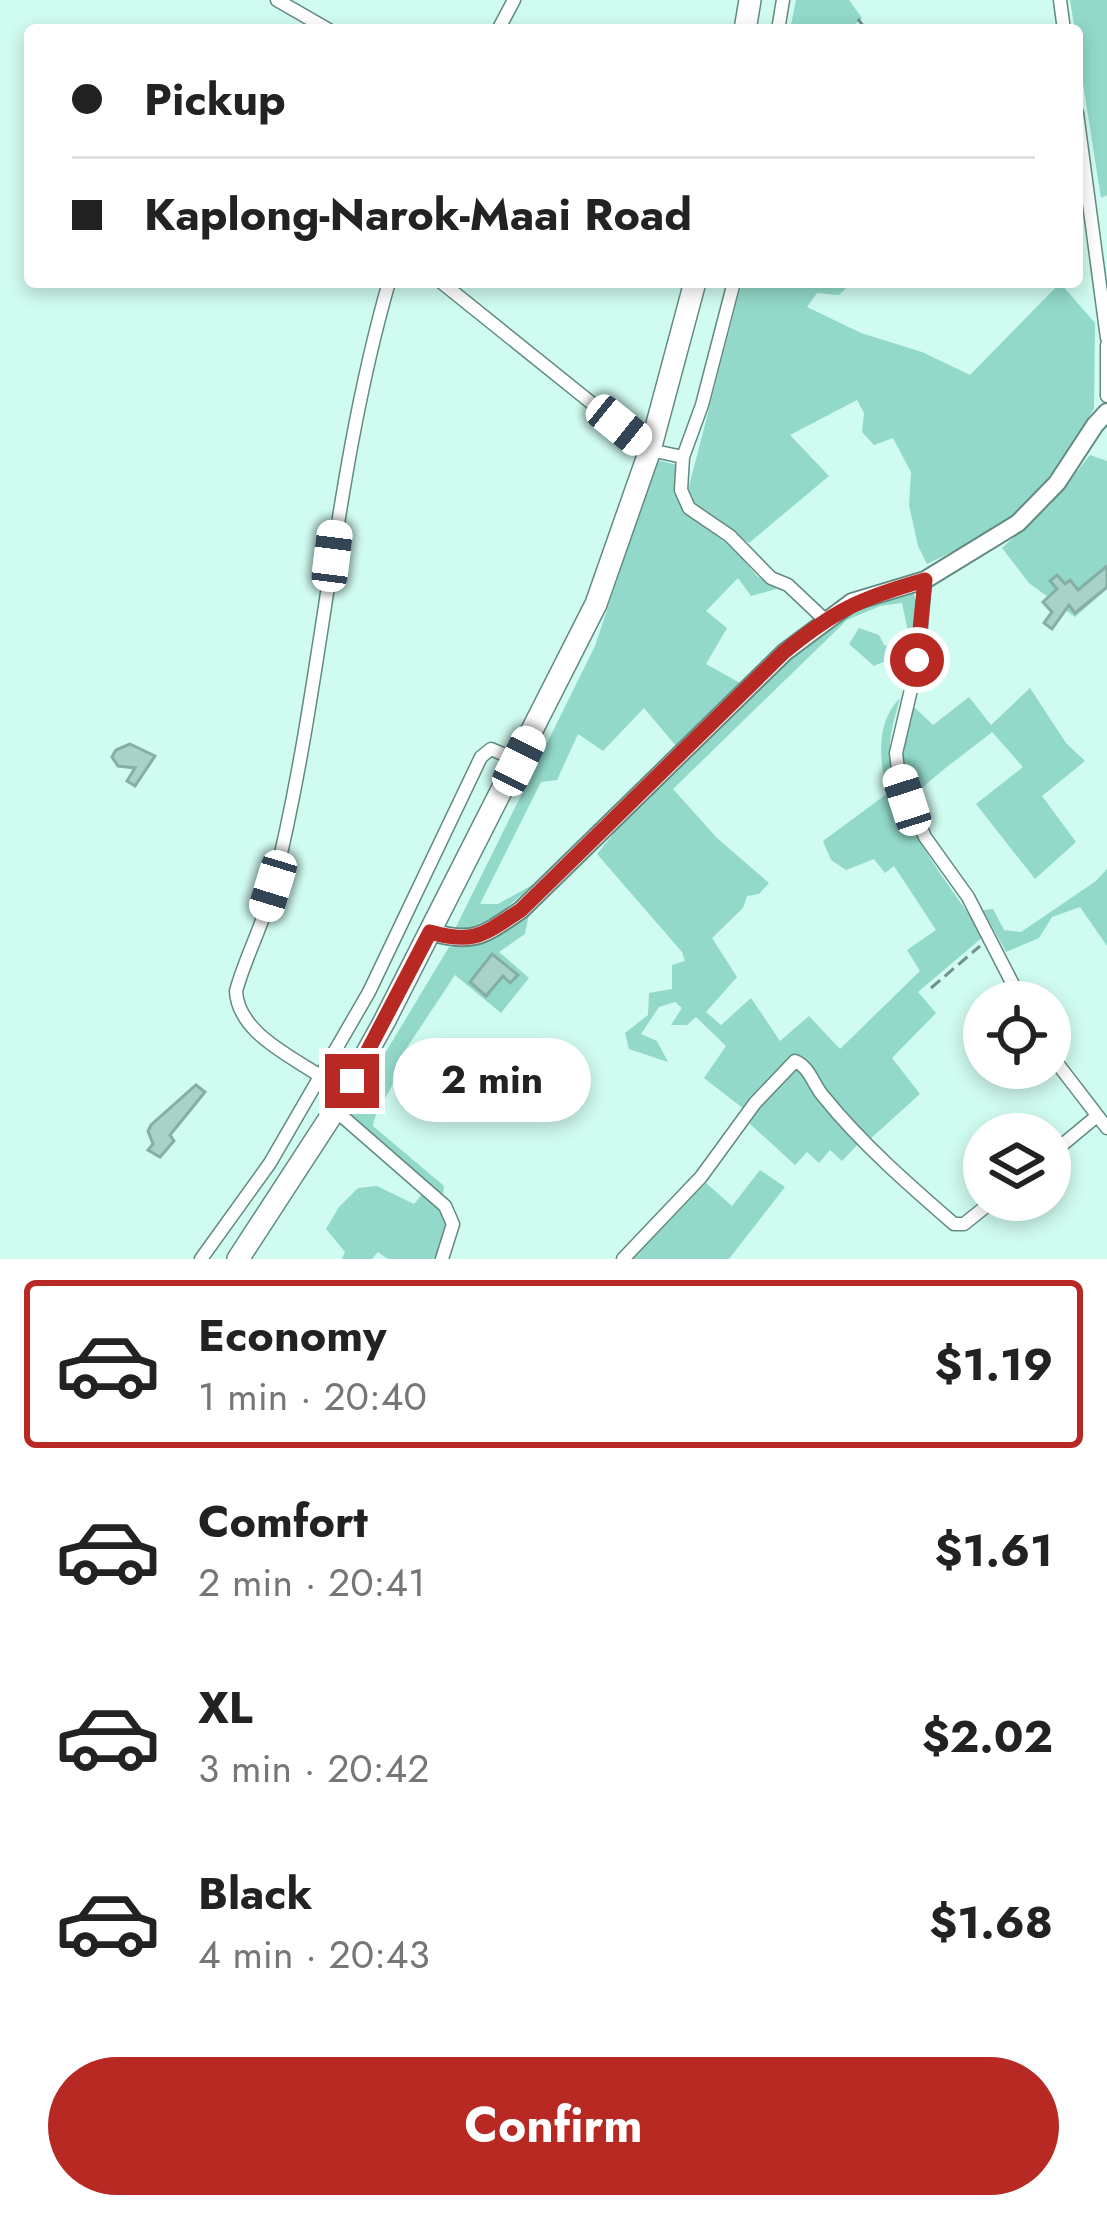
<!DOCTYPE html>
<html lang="en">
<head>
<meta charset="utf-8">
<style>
  body { margin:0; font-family:Jost,sans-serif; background:#f6f6f6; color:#222; height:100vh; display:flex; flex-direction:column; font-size:45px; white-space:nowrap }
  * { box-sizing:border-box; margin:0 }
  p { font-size:39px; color:#767676 }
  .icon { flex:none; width:66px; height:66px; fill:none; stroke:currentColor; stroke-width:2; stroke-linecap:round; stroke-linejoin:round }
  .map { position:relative; height:1259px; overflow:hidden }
  .side { display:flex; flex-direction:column; background:#fff; flex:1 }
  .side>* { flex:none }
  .top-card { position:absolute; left:24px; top:24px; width:1059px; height:264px; border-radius:12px; box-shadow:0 6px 18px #0003; display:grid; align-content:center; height:264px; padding:0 48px; background:#fff }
  .tools { position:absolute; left:963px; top:981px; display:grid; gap:24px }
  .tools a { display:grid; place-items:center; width:108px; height:108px; border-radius:50%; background:#fff; box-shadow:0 6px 18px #0003; font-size:60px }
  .end { position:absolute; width:54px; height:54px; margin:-27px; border:15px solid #b72922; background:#fff; box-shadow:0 0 0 6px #fff }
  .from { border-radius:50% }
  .bubble { position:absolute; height:84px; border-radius:42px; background:#fff; box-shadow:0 6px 18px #0003; font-size:39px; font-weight:700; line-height:84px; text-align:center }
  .car { position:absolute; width:36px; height:72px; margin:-36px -18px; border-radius:15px; box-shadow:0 0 9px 3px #0007; background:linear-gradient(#fff 24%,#345 0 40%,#fff 0 76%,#345 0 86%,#fff 0) }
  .top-card b { display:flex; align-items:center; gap:42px; height:114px; font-size:45px }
  .top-card b+b { border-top:3px solid #e0e0e0 }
  .top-card i { width:30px; height:30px; background:#222 }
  ul { padding:21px 0 0; list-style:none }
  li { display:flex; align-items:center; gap:36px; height:168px; margin:0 24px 18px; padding:0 24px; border:6px solid transparent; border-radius:12px }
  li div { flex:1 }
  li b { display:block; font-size:45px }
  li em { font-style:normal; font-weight:700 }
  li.active { border-color:#b72922 }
  li>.icon { width:108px; height:108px; stroke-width:1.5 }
  .primary-button { display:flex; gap:24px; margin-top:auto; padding:24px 48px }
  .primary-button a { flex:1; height:138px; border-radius:72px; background:#b72922; color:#fff; font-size:48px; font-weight:700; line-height:138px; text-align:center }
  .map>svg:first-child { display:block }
  .green { fill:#92d9c9 }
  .building { fill:#a8d2c8; stroke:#85aea4; stroke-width:3 }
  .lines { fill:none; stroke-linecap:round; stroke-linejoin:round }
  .minor-casing { stroke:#628a81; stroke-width:15 }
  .tertiary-casing { stroke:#628a81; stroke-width:20 }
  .trunk-casing { stroke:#628a81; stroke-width:24 }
  .path { stroke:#729189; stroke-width:3; stroke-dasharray:12 6; stroke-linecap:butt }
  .minor { stroke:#fff; stroke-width:12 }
  .tertiary { stroke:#fff; stroke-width:16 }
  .trunk { stroke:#fff; stroke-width:21 }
  .route { stroke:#b72922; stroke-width:15 }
</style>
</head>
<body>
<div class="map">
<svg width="1107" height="1259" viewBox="0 0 1107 1259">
  <rect width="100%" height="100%" fill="#d0fbf0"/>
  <!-- green -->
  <path class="green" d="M796 0H849L862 18 849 30H790Z
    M1070 0H1107V195L1101 198Z
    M742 282H852L839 295 817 293 807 307 861 333 922 352 970 375 1060 283 1095 323 1094 408 1061 465 1015 513 987 535 927 564 918 546 909 505 911 472 893 438 874 445 862 432 864 413 857 400 790 435 829 476 749 543 693 505 688 490Z
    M1090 455 1107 461V589L1075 617 1029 583 1002 548 1050 505Z
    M657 460 677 465 675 491 685 513 733 548 758 577 780 588 751 596 738 578 706 611 727 628 706 664 740 683 676 746 644 708 603 751 578 734 557 780 541 782 480 904H498L534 884C510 904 489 928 455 929L595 646Z
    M900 593 914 594C921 625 915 656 906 686L908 651 874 666 849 644 859 628 879 635 884 645 896 648 910 641 902 603 880 606 847 620 673 789 717 838 769 883 759 894 747 896 743 908 712 938 737 977 706 1012 721 1025 751 998 780 1041 809 1016 840 1049 920 971 907 950 936 930 894 866 885 873 874 859 846 870 831 860 823 841 888 793C879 762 875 723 900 698 895 717 889 734 890 754 894 821 948 882 984 936L918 992 936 1013 892 1058 920 1094 869 1140 824 1092 808 1060 798 1057 744 1109 704 1078 726 1046 696 1017 687 1025H671L682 1008 675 1002 659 1007 641 1034 657 1041 668 1062 629 1049 625 1033 648 1015 649 993 672 989V965L685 961 682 952 597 854 620 826 829 622 872 599Z
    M1030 688 1066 743 1085 761 1042 796 1076 842 1035 879 976 804 1023 767 992 732C964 755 935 773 911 800L900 757 911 704 933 725 969 697 991 725Z
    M1107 869V946L1080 907 1052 917 1039 938 1006 952 983 910 993 909 1004 930 1021 932 1096 881Z
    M529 913 525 934 499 952 529 978 501 1013 455 975 396 1064C399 1087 376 1104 373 1126L444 1186 443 1197 348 1115 449 947C483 950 503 934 529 913Z
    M794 1069 802 1073 860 1142 842 1161 830 1150 819 1163 807 1152 795 1165 749 1123 787 1072Z
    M760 1170 785 1187 729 1259H633L706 1183 732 1206Z
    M377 1186 414 1204 424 1192C457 1222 443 1222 436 1259H388L378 1252 372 1259H342L345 1252 326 1229 339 1207 358 1188Z"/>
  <!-- building -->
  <path class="building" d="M1107 566V587L1075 613 1069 605 1052 629 1044 623 1052 612 1043 602 1057 589 1050 581 1057 575 1065 584 1070 580 1078 590Z
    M130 744 155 756 135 786 127 781 135 768 118 766 112 757 116 750Z
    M492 954 518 975 510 983 503 976 486 996 470 982Z
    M196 1085 205 1092 170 1135 174 1141 160 1157 148 1150 153 1144 148 1131 151 1125Z"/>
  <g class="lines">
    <defs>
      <path id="minor" d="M277 0 329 30
        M1060 0 1064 30
        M498 30 514 0
        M778 30 783 0
        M1077 113 1107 338
        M441 282 650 450 683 457
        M734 282 702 405 683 457 681 490 689 508 730 536 771 578 788 585 824 619
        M1107 345V396
        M925 580 918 660 896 753 899 777 925 837 968 897 1022 1002
        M1050 1054 1107 1128
        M320 1076C289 1055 238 1032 236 991 246 955 264 923 273 887 323 688 332 480 389 282
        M335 1110 445 1206 453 1224 442 1259
        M1050 1155 1097 1116
        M201 1259 270 1163 369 992 481 757 491 749 519 761
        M623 1259 701 1177 755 1103 795 1061C810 1067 813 1085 824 1097 861 1143 909 1185 954 1224H964L994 1200"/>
      <path id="tertiary" d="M431 932C475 945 485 934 521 910L785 652 852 602 925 580 1018 523 1057 483 1095 425 1107 412"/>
      <path id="trunk" d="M745 30 750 0
        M238 1259 335 1110 384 1022 596 604 650 450 695 282"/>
    </defs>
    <!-- minor casing -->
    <use href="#minor" class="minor-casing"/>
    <!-- tertiary casing -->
    <use href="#tertiary" class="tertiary-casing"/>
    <!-- trunk casing -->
    <use href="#trunk" class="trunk-casing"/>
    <!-- path -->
    <path class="path" d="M858 19 866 30
      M931 988 980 946"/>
    <!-- minor -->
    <use href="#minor" class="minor"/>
    <!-- tertiary -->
    <use href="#tertiary" class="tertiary"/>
    <!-- trunk -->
    <use href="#trunk" class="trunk"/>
  </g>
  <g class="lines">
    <!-- route -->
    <path class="route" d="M352 1081 430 932C475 945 484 934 521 910L784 652C835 610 861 598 925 580L917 660"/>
  </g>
</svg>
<div class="tools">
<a><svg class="icon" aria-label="locate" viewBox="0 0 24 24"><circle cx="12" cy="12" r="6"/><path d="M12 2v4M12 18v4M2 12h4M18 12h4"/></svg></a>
<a><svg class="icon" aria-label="layers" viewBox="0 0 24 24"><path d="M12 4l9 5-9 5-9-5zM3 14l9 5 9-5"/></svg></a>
</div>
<i class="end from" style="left:917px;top:660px"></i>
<i class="end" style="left:352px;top:1081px"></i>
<div class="bubble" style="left:393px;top:1038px;width:198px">2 min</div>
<i class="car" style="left:619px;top:425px;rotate:129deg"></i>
<i class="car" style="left:332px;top:556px;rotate:7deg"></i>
<i class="car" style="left:519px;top:761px;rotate:26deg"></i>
<i class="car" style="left:907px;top:800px;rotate:342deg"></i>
<i class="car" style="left:273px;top:886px;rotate:197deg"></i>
<div class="top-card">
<b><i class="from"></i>Pickup</b>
<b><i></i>Kaplong-Narok-Maai Road</b>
</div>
</div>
<section class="side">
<ul>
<li class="active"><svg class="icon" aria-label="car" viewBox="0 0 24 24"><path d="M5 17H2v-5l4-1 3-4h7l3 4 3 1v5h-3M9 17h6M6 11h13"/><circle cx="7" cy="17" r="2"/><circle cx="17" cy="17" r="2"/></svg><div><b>Economy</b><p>1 min · 20:40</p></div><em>$1.19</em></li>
<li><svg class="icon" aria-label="car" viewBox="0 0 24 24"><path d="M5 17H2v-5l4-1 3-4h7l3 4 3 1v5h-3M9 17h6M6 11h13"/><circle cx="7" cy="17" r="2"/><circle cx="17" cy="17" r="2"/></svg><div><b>Comfort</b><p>2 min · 20:41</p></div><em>$1.61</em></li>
<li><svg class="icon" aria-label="car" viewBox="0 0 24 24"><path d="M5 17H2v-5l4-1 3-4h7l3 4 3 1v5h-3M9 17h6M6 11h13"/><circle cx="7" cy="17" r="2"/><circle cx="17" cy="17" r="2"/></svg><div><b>XL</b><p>3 min · 20:42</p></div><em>$2.02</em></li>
<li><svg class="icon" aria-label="car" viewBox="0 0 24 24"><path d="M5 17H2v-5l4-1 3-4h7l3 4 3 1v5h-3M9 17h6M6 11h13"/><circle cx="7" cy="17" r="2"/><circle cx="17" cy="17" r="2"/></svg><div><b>Black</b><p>4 min · 20:43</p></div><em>$1.68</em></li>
</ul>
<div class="primary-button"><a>Confirm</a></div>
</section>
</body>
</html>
